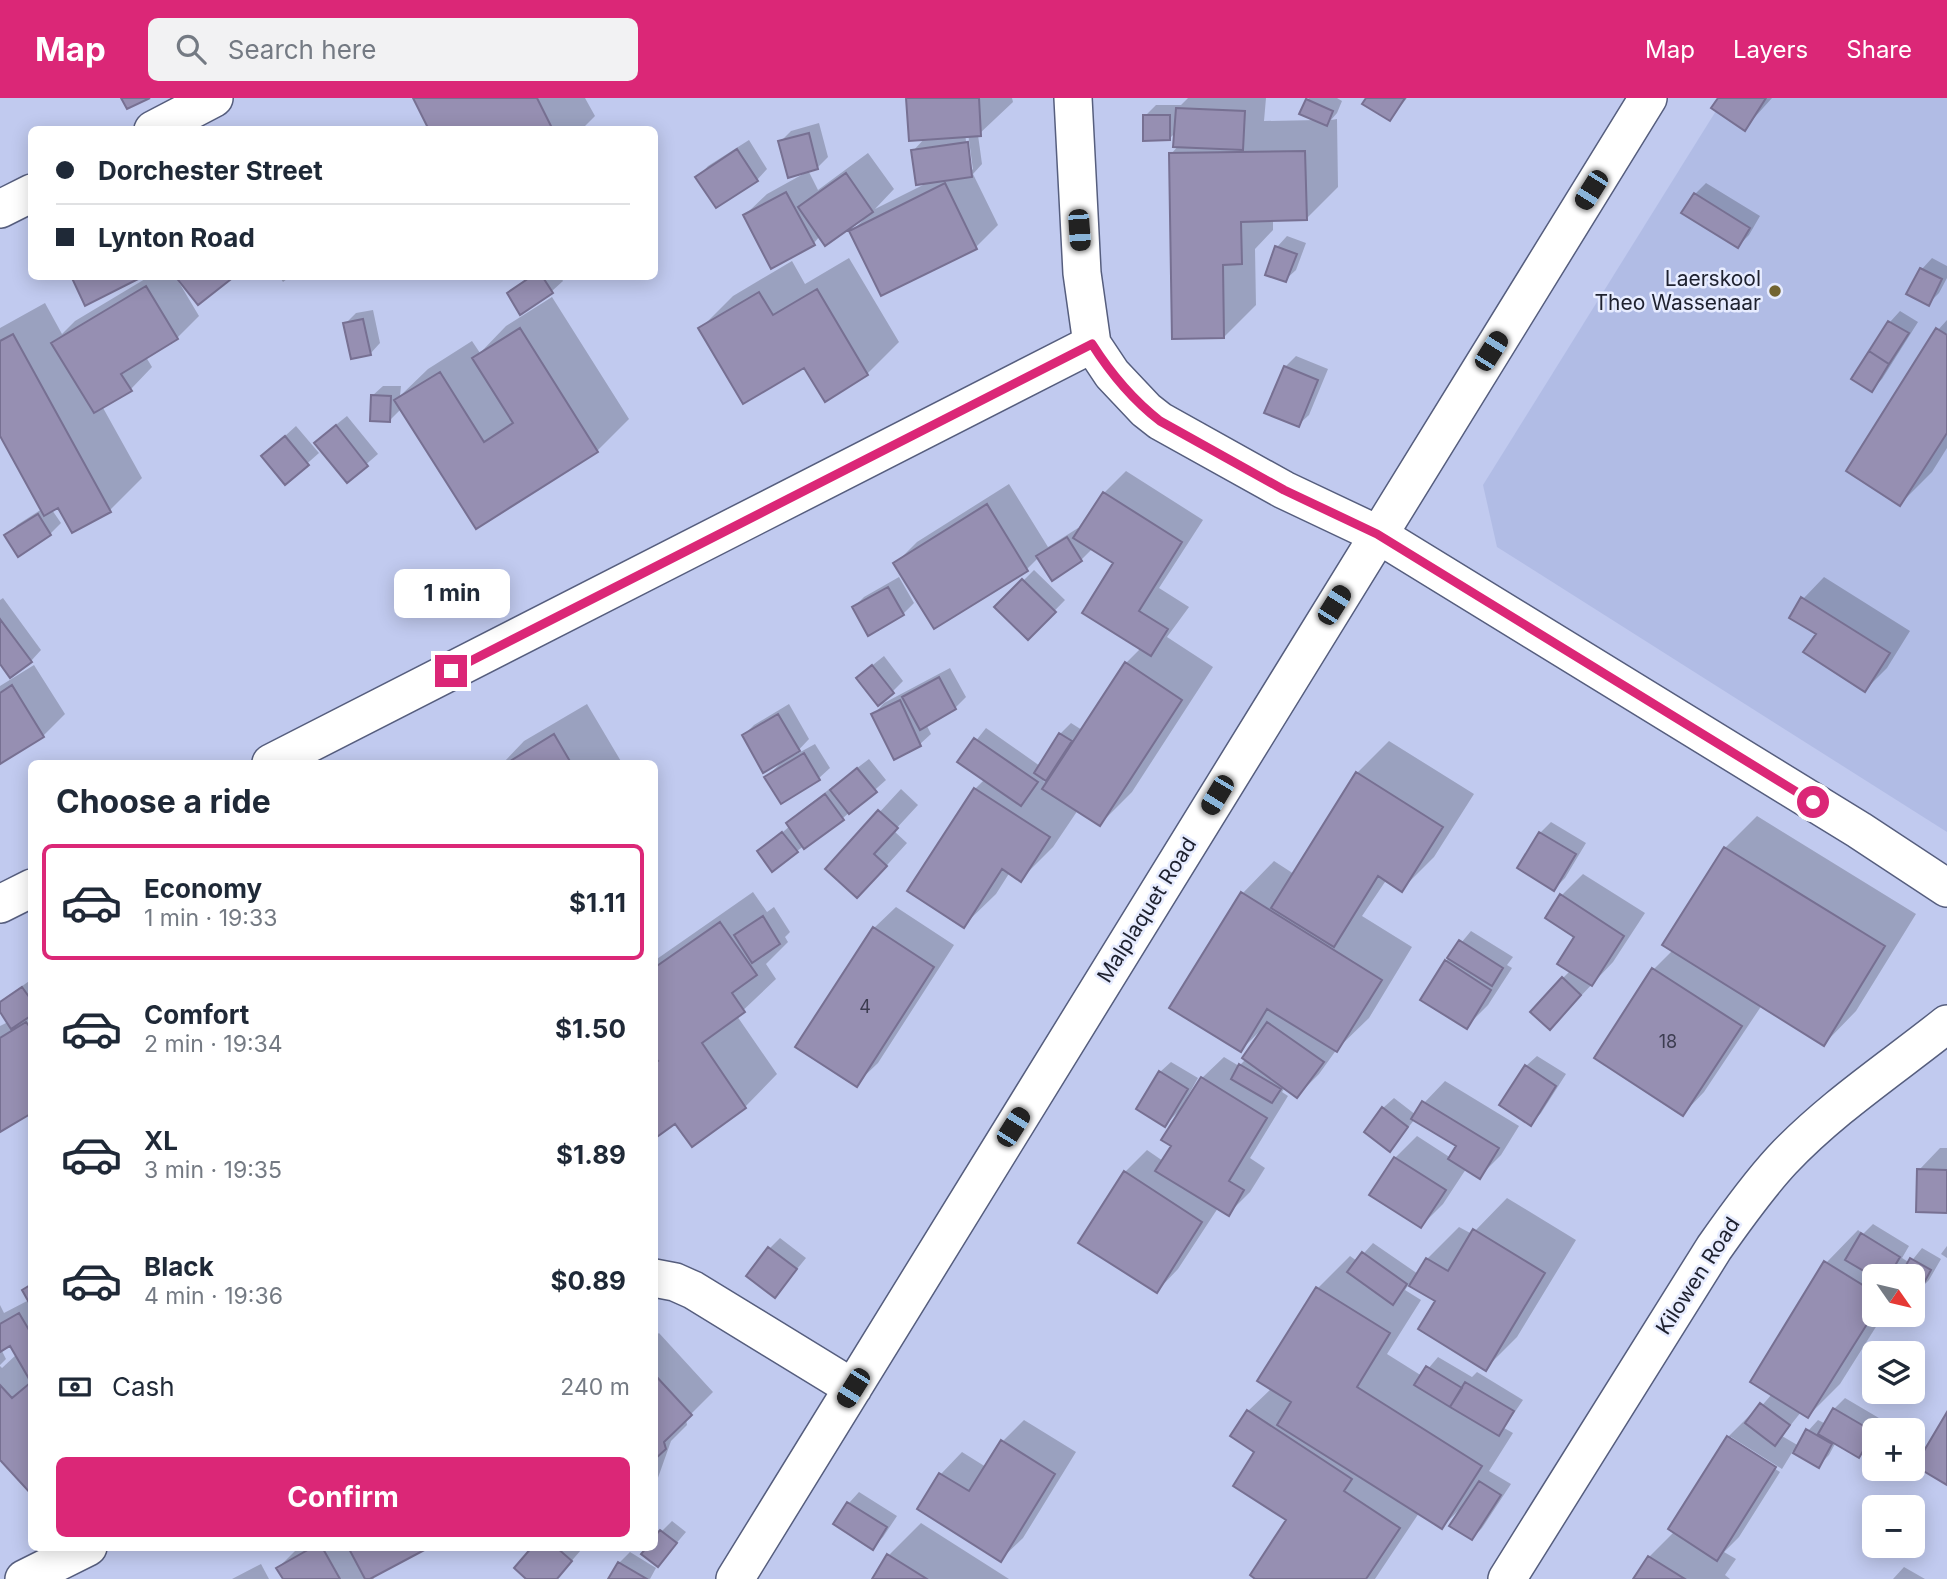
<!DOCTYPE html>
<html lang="en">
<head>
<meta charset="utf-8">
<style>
  body { margin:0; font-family:Inter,sans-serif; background:#f2f2f3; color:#1f2937; height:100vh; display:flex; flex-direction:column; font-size:26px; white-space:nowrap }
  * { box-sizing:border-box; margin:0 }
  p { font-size:23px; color:#747a83 }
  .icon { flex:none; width:38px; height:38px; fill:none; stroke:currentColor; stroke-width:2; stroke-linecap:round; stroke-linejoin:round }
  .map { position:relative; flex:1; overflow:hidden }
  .panel { position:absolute; left:28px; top:662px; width:630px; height:791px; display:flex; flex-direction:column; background:#fff; border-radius:10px; box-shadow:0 4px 18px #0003 }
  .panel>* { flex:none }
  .top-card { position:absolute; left:28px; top:28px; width:630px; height:154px; border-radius:10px; box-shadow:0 4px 18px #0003; display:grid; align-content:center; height:154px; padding:0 28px; background:#fff }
  .needle { width:46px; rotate:124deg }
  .buttons { position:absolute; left:1862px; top:1166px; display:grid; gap:14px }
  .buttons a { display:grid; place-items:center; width:63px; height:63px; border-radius:10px; background:#fff; box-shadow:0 4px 18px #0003; font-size:35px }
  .end { position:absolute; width:32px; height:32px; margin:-16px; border:9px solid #db2777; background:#fff; box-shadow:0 0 0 4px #fff }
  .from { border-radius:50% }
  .bubble { position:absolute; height:49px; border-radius:10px; background:#fff; box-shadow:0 4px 18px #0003; font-size:23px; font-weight:700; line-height:49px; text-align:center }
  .car { position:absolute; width:21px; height:42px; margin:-21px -10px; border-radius:9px; box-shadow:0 0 5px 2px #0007; background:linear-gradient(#222 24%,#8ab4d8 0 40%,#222 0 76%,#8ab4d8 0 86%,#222 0) }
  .top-card b { display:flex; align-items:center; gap:24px; height:66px; font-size:26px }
  .top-card b+b { border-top:2px solid #e0e1e3 }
  .top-card i { width:18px; height:18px; background:#1f2937 }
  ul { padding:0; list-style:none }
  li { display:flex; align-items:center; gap:21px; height:116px; margin:0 14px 10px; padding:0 14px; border:4px solid transparent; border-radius:10px }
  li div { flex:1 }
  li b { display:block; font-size:26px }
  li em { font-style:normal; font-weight:700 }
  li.selected { border-color:#db2777 }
  li>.icon { width:63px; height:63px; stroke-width:1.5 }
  h2 { padding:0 28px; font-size:32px; line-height:84px }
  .pay { display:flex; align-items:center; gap:18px; height:77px; padding:0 28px; font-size:26px }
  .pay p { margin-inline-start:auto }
  .action { display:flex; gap:14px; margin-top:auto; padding:14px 28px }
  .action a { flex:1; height:80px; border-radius:10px; background:#db2777; color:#fff; font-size:28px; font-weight:700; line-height:80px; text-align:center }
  header { display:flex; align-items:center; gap:42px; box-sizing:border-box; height:98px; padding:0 35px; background:#db2777; color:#fff }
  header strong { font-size:33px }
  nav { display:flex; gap:38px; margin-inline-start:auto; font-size:24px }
  .search { width:490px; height:63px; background:#f2f2f3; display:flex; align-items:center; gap:18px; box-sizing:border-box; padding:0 24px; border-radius:10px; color:#747a83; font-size:26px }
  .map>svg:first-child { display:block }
  .built { fill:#b1bce5 }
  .shadow { fill:#0003; fill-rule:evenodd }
  .building { fill:#968fb2; stroke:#777092; stroke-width:2 }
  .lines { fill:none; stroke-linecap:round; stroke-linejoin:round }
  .minor-casing { stroke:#565e7e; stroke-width:40 }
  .minor { stroke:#fff; stroke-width:37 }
  .route { stroke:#db2777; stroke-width:9 }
  .poi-dot { fill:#726431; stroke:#e7ecff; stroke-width:2.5 }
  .labels { text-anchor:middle; stroke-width:5; stroke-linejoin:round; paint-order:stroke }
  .number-label { font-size:18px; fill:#3c3c50 }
  .poi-label { font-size:21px; fill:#1e212f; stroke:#e7ecff; text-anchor:end }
  .street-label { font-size:21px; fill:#1e212f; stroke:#e7ecff }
</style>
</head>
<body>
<header>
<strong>Map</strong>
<div class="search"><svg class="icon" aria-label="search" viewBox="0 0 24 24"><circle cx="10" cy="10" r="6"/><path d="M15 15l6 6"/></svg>Search here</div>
<nav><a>Map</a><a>Layers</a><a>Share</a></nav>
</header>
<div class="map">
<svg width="1947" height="1481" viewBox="0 0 1947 1481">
  <rect width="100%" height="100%" fill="#c1caef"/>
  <!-- built -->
  <path class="built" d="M1724 0H1947V734L1497 449 1483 387Z"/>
  <!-- shadow -->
  <path class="shadow" d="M415 0H585L595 18 581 32H431Z
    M908 0H1012L1013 4 978 37 982 66 973 76 998 127 976 149 851 134 865 120 863 119 820 138 814 145 745 117 767 96 805 75 780 44 791 33 819 25 828 59 817 70 808 72 818 92 868 55 894 91 875 111 929 84 913 53 925 40ZM965 35H968L973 72 969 68Z
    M1188 0H1266L1264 23 1317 22 1307 2 1309 0H1337L1342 3 1337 15 1331 22 1337 21 1338 89 1306 121 1273 122V132L1255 151 1256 207 1224 239 1171 56 1179 47 1176 34 1170 40 1145 18 1156 7H1181Z
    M1368 0H1407L1390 21Z
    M1720 0H1772L1745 30Z
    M749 42 767 71 757 82 698 79 708 68Z
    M1706 85 1760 118 1749 137 1738 148 1695 96Z
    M1287 138 1306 145 1296 172 1285 182 1277 149Z
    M849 160 899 244 867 276 805 267 700 231 733 198 792 163 805 186Z
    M1932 160 1947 168V180L1939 195 1929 205 1909 195 1922 171Z
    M150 178H232L177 181 199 218 177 240 146 259 152 269 131 291 102 308 142 380 110 412 58 408 52 412 61 425 50 436 6 438 17 427 42 411 0 335V230L45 205 62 236 75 223Z
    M279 178H291L283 184Z
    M529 178H560L563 183 552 193 521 214 509 196Z
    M552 199 629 321 597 353 476 429 401 311 389 323 372 298 383 288H401L400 298 428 271 472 243 480 255 506 228Z
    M373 212 380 245 370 256 345 226 356 215Z
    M1900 213 1918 224 1882 281 1871 292 1854 281 1890 224Z
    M1947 222V350L1932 374 1900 406 1938 232Z
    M1296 258 1328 271 1309 317 1298 327 1285 269Z
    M347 318 378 356 347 383 327 334Z
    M296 328 319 355 285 385 274 348Z
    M1126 373 1203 422 1159 490 1189 509 1167 539 1213 569 1132 694 1100 726 1078 712 1053 749 1021 781 1010 774 996 796 963 828 975 691 985 681 960 663 986 630 1040 668 1060 636 1071 625 1082 632 1126 565 1141 550 1116 465 1093 450 1081 462 1039 459 1026 472 895 466 917 444 1009 386 1048 449 1078 430 1080 433 1104 395ZM1055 671 1048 685 1043 683Z
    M1034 472 1065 502 1028 540 997 509Z
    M899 479 914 505 903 516 854 509 864 499Z
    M1824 479 1910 533 1887 570 1865 592 1818 536 1803 501Z
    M3 500 41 552 31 563H0V502Z
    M884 558 903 583 893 593 869 570Z
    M34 567 65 616 43 638 0 664V588Z
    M950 570 966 599 955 610 926 626 931 636 920 646 895 659 874 616 884 605Z
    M587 606 622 665H503L524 643Z
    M789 606 809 641 793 658 815 646 830 670 819 680 781 703 766 679 783 663 744 637 754 627Z
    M1389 643 1474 696 1434 759 1402 791 1387 781 1362 818 1412 849 1369 920 1337 951 1319 976 1297 998 1285 989 1282 994 1288 998 1250 1060 1265 1070 1250 1094 1228 1116 1218 1110 1178 1171 1157 1193 1125 1074 1147 1052 1163 1063 1173 1048 1202 980 1224 959 1239 968 1246 961 1263 933 1262 931 1241 952 1242 796 1274 763 1294 776 1357 675Z
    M869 661 886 682 843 720 797 753 759 754 790 728 788 726 798 715Z
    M901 691 918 707 894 733 907 745 879 776 827 771Z
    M1757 718 1916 816 1856 913 1824 946 1762 907 1704 994 1683 1016 1596 960 1654 871 1673 852 1665 846 1725 750Z
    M1551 724 1586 745 1565 780 1554 791 1519 770 1540 735Z
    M1583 776 1645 815 1613 864 1561 919 1563 880 1571 872 1576 838 1562 797Z
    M753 794 767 814 774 809 790 834 785 839 788 844 766 866 776 881 737 918 777 976 745 1009 676 1024 654 1039V863Z
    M896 809 954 847 878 965 856 986 874 830Z
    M1471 833 1513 859 1507 867 1512 870 1488 907 1466 929 1446 863Z
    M32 881V1013L0 1032V928L8 924 0 911V904Z
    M1537 958 1566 976 1541 1015 1531 1026 1526 968Z
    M1171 964 1198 980 1180 1012 1165 1027 1160 974Z
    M1445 983 1519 1028 1501 1057 1479 1079 1466 1071 1443 1106 1421 1128 1395 1060 1417 1038 1451 1060 1458 1048 1415 1021 1390 1052 1383 1010 1394 1000 1416 1017 1424 1005Z
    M1940 1050H1947V1113L1919 1072Z
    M1507 1100 1576 1142 1517 1239 1485 1271 1437 1203 1409 1186 1405 1192 1421 1202 1387 1256 1422 1278 1438 1259 1472 1279 1477 1274 1523 1302 1504 1330 1513 1335 1489 1373 1511 1386 1482 1430 1472 1440 1460 1411 1442 1429 1419 1415 1375 1481H1259L1288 1422 1257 1354 1232 1337 1248 1313 1272 1290 1318 1190 1350 1158 1357 1163 1373 1145 1418 1176 1427 1161 1459 1129 1472 1136Z
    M1873 1126 1909 1148 1902 1160 1910 1165 1922 1150 1941 1161 1929 1182 1919 1192 1913 1189V1178H1874V1216H1884L1840 1286 1808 1318 1801 1314 1782 1338 1799 1348 1808 1333 1818 1322 1826 1326 1834 1311 1845 1300 1884 1323 1879 1332H1874V1339L1870 1347 1859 1357 1836 1344 1829 1357 1818 1368 1793 1353 1782 1371 1731 1339V1343L1780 1374 1739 1439 1724 1454 1736 1461 1725 1477 1730 1481H1635L1649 1459 1675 1433 1728 1339 1750 1317 1752 1319 1772 1296 1826 1165 1858 1132 1863 1136Z
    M780 1140 806 1160 775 1198 770 1150Z
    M1947 1148V1160L1941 1156Z
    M32 1184V1395L0 1360V1268L2 1270 17 1256 11 1245 1 1251 6 1261 0 1267V1207L4 1215 29 1202 24 1192Z
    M659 1235 713 1294 686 1321 687 1327 671 1343 654 1391V1239Z
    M1024 1322 1076 1354 1023 1440 1001 1461 941 1376 962 1354 986 1369 1003 1343Z
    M859 1394 897 1418 883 1439 873 1449 836 1425 849 1405Z
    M672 1423 686 1434 658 1467 649 1449H654L661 1434Z
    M921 1425 1009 1481H874L889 1457Z
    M299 1449H427L372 1478 374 1481H284L278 1470Z
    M534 1449H578L581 1452 556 1481H529Z
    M630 1454 656 1470 650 1481H610L619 1465Z
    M261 1466 269 1481H232Z
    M1904 1469 1925 1481H1893Z"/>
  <!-- building -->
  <path class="building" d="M121 0H150L127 11Z
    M413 0H537L553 32H429Z
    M906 0H979L981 38 909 43Z
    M1366 0H1405L1390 23 1362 6Z
    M1718 0H1766L1745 33 1711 10Z
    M1306 1 1333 13 1327 28 1299 16Z
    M1176 10 1245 13 1243 52 1173 49Z
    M1143 17H1170V42L1143 43Z
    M809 35 818 71 788 80 778 43Z
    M968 44 972 79 916 87 911 52Z
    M737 51 758 83 716 110 695 79Z
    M1305 53 1307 122 1241 124 1242 166 1223 167 1224 240 1172 241 1169 55Z
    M846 75 873 114 825 148 798 109Z
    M945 85 977 151 881 198 849 133Z
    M786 94 815 147 771 171 743 117Z
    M1694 95 1750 130 1738 150 1681 115Z
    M1275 148 1297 156 1286 184 1265 177Z
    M1920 170 1942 181 1929 208 1906 196Z
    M71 178H144L85 208Z
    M175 178H235L198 207Z
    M532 178H542L553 195 520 217 507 195Z
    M146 188 178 241 121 276 132 293 94 315 51 245Z
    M817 191 868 277 825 304 804 270 743 306 698 230 759 194 773 217Z
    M363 221 371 257 351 261 343 225Z
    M1888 223 1909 235 1889 266 1869 253Z
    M520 230 598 354 476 431 394 302 440 274 484 344 513 325 472 260Z
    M1936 230 1947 237V335L1900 408 1846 373Z
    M13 236 111 414 72 435 58 410 44 418 0 338V243Z
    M1869 253 1889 266 1872 294 1851 281Z
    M1284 268 1318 282 1299 329 1264 315Z
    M371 297 391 298 390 324 370 323Z
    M336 327 368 368 347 385 314 345Z
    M285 338 309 367 285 387 261 358Z
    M1103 394 1182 444 1139 513 1168 531 1151 558 1082 515 1113 465 1073 440Z
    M987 406 1028 473 934 531 893 465Z
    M38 416 51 437 18 459 4 437Z
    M1067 439 1082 463 1052 483 1036 458Z
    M1022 481 1056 514 1028 542 994 509Z
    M888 489 904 517 868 538 852 509Z
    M1801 499 1890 555 1865 594 1803 554 1816 536 1789 520Z
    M0 521 32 564 10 580 0 566Z
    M1125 564 1182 602 1100 728 1042 691Z
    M872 567 894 595 878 608 856 580Z
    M939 579 956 611 920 632 902 599Z
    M12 587 44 639 0 666V595Z
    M900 602 921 648 894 662 871 616Z
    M778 616 800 653 763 675 742 637Z
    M1059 635 1072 643 1046 683 1034 675Z
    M554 636 571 665H507Z
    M974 640 1038 684 1021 708 957 664Z
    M804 655 820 682 781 706 764 679Z
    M857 670 877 694 849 716 830 692Z
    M1356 674 1443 729 1402 794 1378 778 1334 849 1271 810Z
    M974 690 1050 739 1021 784 1002 771 964 830 907 793Z
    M825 696 844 722 804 751 786 725Z
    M878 712 898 730 874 756 887 768 857 800 825 771Z
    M782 734 798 754 772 774 757 753Z
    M1539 734 1576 756 1554 793 1517 770Z
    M1724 749 1885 848 1824 948 1662 847Z
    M1241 794 1382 882 1337 954 1267 911 1241 954 1169 910Z
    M1560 796 1624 838 1592 888 1557 866 1574 839 1545 820Z
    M763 818 780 846 752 865 734 837Z
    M720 824 757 877 732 895 745 914 702 945 746 1010 692 1049 675 1026 654 1041V966L658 963 654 959V870Z
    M873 829 934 869 857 989 795 949Z
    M1459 842 1503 870 1492 888 1447 860Z
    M1445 862 1491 892 1467 931 1420 902Z
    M1652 870 1742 928 1683 1018 1594 960Z
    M1562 879 1581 897 1550 932 1530 914Z
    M22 889 32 903V917L11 931 0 914V904Z
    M26 924 32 932V1015L0 1034V940Z
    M1267 924 1324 964 1297 1000 1242 960Z
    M1239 966 1281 991 1272 1005 1231 981Z
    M1525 967 1556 988 1531 1028 1499 1007Z
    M1159 973 1188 991 1165 1029 1136 1011Z
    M1201 979 1267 1020 1229 1083 1244 1092 1229 1118 1155 1073 1171 1048 1161 1042Z
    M1422 1003 1499 1050 1480 1081 1448 1061 1456 1048 1411 1021Z
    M1382 1009 1408 1029 1390 1054 1364 1034Z
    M1394 1059 1446 1092 1421 1130 1369 1097Z
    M1917 1071 1947 1072V1115L1916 1114Z
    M1124 1073 1202 1124 1157 1195 1078 1145Z
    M1473 1131 1545 1175 1486 1273 1418 1231 1435 1203 1409 1188 1426 1160 1448 1173Z
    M1861 1135 1900 1159 1889 1178 1874 1179 1845 1162Z
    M768 1149 797 1171 775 1200 746 1178Z
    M1362 1154 1407 1186 1393 1207 1347 1174Z
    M1910 1160 1931 1172 1919 1194 1913 1191V1178H1900Z
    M1824 1163 1874 1194V1215L1808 1320 1750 1284Z
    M32 1186V1210L22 1192Z
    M1316 1189 1390 1235 1357 1289 1482 1368 1442 1431 1277 1327 1291 1304 1257 1283Z
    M19 1215 32 1237V1286L10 1248 0 1254V1226Z
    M1426 1268 1462 1290 1450 1309 1414 1287Z
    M654 1276 692 1317 664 1344 666 1351 654 1362Z
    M1465 1284 1514 1313 1499 1338 1450 1309Z
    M30 1285 32 1287V1397L0 1362V1287L12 1300Z
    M1760 1305 1790 1327 1775 1348 1745 1325Z
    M1833 1310 1874 1334 1859 1360 1818 1336Z
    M1247 1312 1352 1381 1344 1393 1400 1430 1366 1481H1255L1250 1477 1286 1422 1233 1388 1254 1354 1230 1338Z
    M1947 1314V1387L1915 1368Z
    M1806 1331 1832 1346 1819 1370 1793 1355Z
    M1727 1338 1776 1369 1717 1463 1668 1431Z
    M1001 1342 1055 1376 1001 1464 917 1411 939 1375 969 1393Z
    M1479 1383 1501 1397 1472 1442 1449 1428Z
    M847 1404 887 1429 873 1452 833 1426Z
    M660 1432 677 1445 658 1469 641 1456 647 1449H654V1439Z
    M313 1449H322L340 1481H283L276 1470Z
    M348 1449H430L370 1481H365Z
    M532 1449H556L572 1463 557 1481H526L514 1470Z
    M887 1456 927 1481H872Z
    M1648 1458 1685 1481H1633Z
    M618 1464 647 1481H608Z"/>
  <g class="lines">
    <defs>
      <path id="minor" d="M1073 0 1082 175 1092 246 1112 276 1146 312 1160 323 1284 392 1377 436 1859 732 1947 790
        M153 32 214 0
        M0 111 32 95
        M271 665 1092 246
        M0 806 32 790
        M654 1180 675 1184 693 1192 853 1290
        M24 1481 88 1449
        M735 1481 1648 0
        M1507 1481 1714 1150C1735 1120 1757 1089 1782 1062 1831 1010 1892 970 1947 926"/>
    </defs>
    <!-- minor casing -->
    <use href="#minor" class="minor-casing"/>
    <!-- minor -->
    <use href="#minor" class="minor"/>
  </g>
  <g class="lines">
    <!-- route -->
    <path class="route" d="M451 573 1092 246C1111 276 1133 302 1160 323L1284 392 1377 436 1813 704"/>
  </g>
  <!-- markers -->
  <circle class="poi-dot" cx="1775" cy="193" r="7"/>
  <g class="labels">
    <!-- number labels -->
    <g class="number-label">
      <text x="865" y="915">4</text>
      <text x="1668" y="950">18</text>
    </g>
    <!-- poi labels -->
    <g class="poi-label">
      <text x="1761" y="188">Laerskool<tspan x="1761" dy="24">Theo Wassenaar</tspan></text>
    </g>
    <!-- street labels -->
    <g class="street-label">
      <text transform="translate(1147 812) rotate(-58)" y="7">Malplaquet Road</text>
      <text transform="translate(1698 1178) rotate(-57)" y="7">Kilowen Road</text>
    </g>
  </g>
</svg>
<div class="buttons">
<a><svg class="needle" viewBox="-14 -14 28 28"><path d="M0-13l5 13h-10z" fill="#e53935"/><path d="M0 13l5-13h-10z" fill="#747a83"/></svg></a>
<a><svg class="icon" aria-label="layers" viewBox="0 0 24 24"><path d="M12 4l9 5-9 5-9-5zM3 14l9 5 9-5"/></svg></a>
<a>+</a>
<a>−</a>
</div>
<i class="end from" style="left:1813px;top:704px"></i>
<i class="end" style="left:451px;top:573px"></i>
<div class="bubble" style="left:394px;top:471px;width:116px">1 min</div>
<i class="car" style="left:1591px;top:92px;rotate:212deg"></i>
<i class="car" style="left:1079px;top:132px;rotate:176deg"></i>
<i class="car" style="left:1491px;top:253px;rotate:32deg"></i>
<i class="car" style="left:1334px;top:507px;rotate:32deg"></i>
<i class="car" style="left:1217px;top:697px;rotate:211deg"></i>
<i class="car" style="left:1013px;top:1029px;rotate:32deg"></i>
<i class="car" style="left:853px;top:1290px;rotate:212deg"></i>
<div class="top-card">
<b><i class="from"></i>Dorchester Street</b>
<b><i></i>Lynton Road</b>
</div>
<section class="panel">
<h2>Choose a ride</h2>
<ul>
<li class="selected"><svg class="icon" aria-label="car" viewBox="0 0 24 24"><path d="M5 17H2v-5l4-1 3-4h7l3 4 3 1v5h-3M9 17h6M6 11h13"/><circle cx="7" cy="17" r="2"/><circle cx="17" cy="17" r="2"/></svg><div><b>Economy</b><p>1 min · 19:33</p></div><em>$1.11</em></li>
<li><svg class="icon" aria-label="car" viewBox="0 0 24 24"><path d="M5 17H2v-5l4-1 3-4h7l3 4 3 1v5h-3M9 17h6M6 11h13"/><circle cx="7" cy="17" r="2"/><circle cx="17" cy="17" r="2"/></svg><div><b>Comfort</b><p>2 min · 19:34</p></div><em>$1.50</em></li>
<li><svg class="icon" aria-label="car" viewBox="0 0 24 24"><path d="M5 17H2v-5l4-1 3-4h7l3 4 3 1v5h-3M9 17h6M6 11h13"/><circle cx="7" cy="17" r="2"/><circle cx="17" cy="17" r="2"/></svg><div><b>XL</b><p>3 min · 19:35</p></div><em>$1.89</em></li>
<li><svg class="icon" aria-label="car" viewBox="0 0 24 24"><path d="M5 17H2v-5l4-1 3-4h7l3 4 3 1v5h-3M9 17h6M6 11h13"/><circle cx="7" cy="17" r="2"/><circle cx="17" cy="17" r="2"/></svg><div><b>Black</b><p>4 min · 19:36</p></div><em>$0.89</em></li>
</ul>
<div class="pay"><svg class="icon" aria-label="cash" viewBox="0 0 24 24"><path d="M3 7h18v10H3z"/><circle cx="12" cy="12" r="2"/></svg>Cash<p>240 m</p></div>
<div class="action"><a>Confirm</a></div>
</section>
</div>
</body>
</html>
